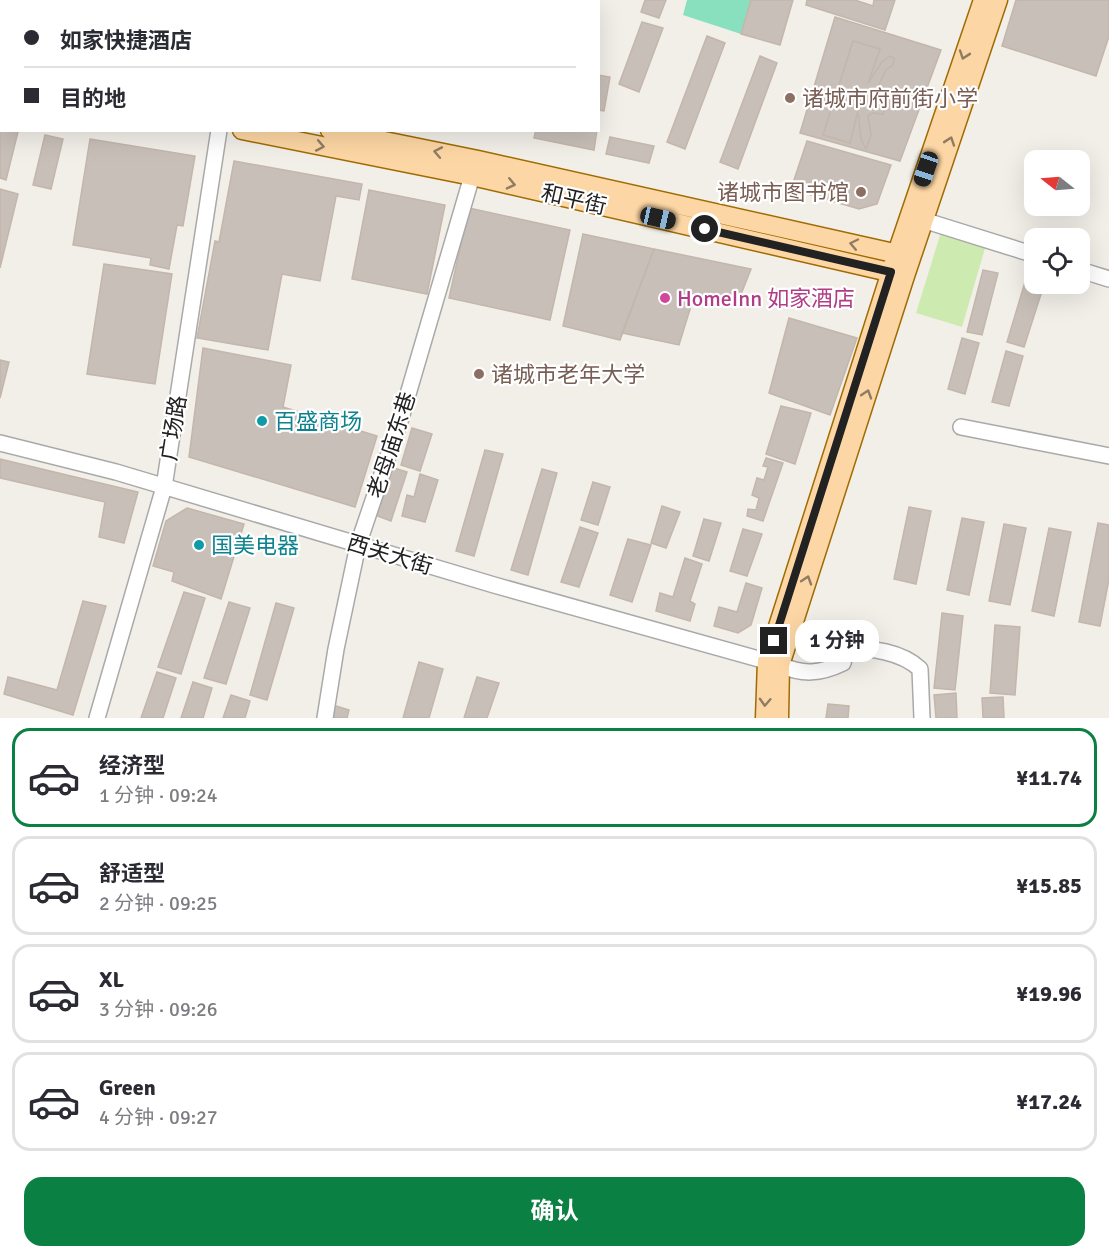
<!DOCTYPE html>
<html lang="zh">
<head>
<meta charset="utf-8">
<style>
  body { margin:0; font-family:Signika,"Noto Sans SC",sans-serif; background:#f7f7f7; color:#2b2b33; height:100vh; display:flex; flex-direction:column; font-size:22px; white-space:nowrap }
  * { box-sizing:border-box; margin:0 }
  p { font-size:20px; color:#7c7c81 }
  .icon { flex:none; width:33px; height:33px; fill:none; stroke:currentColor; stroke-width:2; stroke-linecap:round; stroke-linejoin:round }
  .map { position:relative; height:718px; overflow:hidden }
  .sheet { display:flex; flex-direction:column; background:#fff; flex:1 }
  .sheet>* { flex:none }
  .hud { position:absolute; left:0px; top:0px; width:600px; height:132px; box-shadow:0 6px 24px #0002; display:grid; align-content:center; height:132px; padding:0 24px; background:#fff }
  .needle { width:39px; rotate:287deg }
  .fabs { position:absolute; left:1024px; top:150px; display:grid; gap:12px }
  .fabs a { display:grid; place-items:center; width:66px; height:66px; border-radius:12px; background:#fff; box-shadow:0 6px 24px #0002; font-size:30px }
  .end { position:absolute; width:27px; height:27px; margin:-14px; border:8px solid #222; background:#fff; box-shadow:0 0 0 3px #fff }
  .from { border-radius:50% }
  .bubble { position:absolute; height:42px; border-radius:18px; background:#fff; box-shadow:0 6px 24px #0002; font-size:20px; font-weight:700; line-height:42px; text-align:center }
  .car { position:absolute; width:18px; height:36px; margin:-18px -9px; border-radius:8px; box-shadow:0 0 4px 2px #0007; background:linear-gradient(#222 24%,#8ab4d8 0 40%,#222 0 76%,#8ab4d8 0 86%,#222 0) }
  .hud b { display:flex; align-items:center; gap:21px; height:57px; font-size:22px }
  .hud b+b { border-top:2px solid #e1e1e2 }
  .hud i { width:15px; height:15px; background:#2b2b33 }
  ul { padding:10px 0 0; list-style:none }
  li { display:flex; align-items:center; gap:18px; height:99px; margin:0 12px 9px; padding:0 12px; border:3px solid #e1e1e2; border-radius:18px }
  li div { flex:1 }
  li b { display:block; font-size:22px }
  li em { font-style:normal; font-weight:700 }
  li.current { border-color:#0b8043 }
  li>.icon { width:54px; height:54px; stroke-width:1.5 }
  .button { display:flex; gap:12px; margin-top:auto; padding:12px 24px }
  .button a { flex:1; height:69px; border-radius:18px; background:#0b8043; color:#fff; font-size:24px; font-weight:700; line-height:69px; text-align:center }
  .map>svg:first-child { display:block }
  .grass { fill:#cdebb0 }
  .pitch { fill:#88e0be }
  .building { fill:#c7bfb8; stroke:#c4b6ab; stroke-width:1.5 }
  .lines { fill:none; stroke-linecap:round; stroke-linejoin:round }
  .minor-casing { stroke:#a9a9a9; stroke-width:18 }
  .major-casing { stroke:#a06b00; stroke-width:21 }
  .minor { stroke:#fff; stroke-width:15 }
  .major { stroke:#fcd6a4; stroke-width:18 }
  .oneway { stroke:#8f7c63 }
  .route { stroke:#222; stroke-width:8 }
  .education-dot { fill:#8d6e63; stroke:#fff; stroke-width:2 }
  .hotel-dot { fill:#d1479c; stroke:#fff; stroke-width:2 }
  .culture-dot { fill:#0f9aa8; stroke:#fff; stroke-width:2 }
  .labels { text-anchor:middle; stroke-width:4.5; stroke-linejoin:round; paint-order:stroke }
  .education-label { font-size:22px; fill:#785e54; stroke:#fff; text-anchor:start }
  .street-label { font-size:22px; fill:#222; stroke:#fff }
  .hotel-label { font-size:22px; fill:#b23c85; stroke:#fff; text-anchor:start }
  .culture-label { font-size:22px; fill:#0d838f; stroke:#fff; text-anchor:start }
</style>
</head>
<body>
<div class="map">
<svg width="1109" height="718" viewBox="0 0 1109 718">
  <rect width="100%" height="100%" fill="#f2efe9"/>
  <!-- grass -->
  <path class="grass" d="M941 232 986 245 962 327 916 313Z"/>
  <!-- pitch -->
  <path class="pitch" d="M687 0H751L741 34 683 15Z"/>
  <!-- building -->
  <path class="building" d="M645 0H666L659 18 641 12Z
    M751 0H793L780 45 741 34Z
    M807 0H855L873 6 874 0H895L885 30 806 5Z
    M1016 0H1109V36L1096 76 1002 46Z
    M835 17 941 50 900 161 800 133Z
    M642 22 663 28 639 92 619 84Z
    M707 36 725 43 685 149 667 142Z
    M853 41 880 49 868 83 882 62 889 56 894 58 893 65 886 70 877 88 890 93 883 114 872 113 868 116 871 135 866 149 861 139 858 111 850 143 823 135Z
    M760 56 777 63 738 169 720 162Z
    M598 75 610 77 604 111 598 110Z
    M0 128 2 130 18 132 6 180 0 178Z
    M536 130H597L594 150 534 138Z
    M45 135 63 139 51 189 33 185Z
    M610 137 654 146 649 163 606 154Z
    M90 139 195 156 183 226 177 225 169 269 150 265 151 258 73 245Z
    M807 141 891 165 877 204 859 209 791 189Z
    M234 161 362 184 359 200 336 196 320 281 282 274 268 350 197 338 215 241 219 242Z
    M0 189 18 194 0 268Z
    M369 190 445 205 427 294 352 279Z
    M469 208 570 230 550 320 449 298Z
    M583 234 654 249 620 340 563 326Z
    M654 249 751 269 738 302 695 293 679 345 622 333Z
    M104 264 172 274 155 384 87 374Z
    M983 270 998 273 982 335 967 332Z
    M1025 282 1043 288 1024 347 1007 342Z
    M789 318 857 338 830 415 769 393Z
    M962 338 979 343 965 394 948 389Z
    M203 348 291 365 283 407 377 436 355 507 189 457Z
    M1006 351 1023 356 1009 406 992 402Z
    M0 360 9 362 0 398Z
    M781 406 811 413 795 464 766 454Z
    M412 428 432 434 420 471 401 465Z
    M485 450 503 454 474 556 456 551Z
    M766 458 783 463 763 521 747 516 748 509 756 510 759 498 752 495 757 478 764 480 768 467 763 466Z
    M0 459 138 492 124 543 99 537 105 502 0 478Z
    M391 467 407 472 391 521 375 515Z
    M542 469 557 473 528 575 511 570Z
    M420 474 438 480 425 522 402 516 407 495 414 497Z
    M593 482 610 487 598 525 581 520Z
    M662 506 680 512 666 548 651 543Z
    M909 507 931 511 916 584 894 579Z
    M187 508 244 524 221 599 172 581 174 572 153 566 166 521Z
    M962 518 984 522 969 595 947 590Z
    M704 519 721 523 709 561 693 556Z
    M1098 523 1109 525V579L1100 626 1079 622Z
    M1004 524 1026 528 1010 605 989 601Z
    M580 527 598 533 579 587 561 582Z
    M1049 528 1071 532 1054 616 1032 611Z
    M743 529 762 534 747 576 730 571Z
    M628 539 651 545 632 602 610 595Z
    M685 558 702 564 690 601 695 604 690 621 656 611 660 593 673 597Z
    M746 583 762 588 751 625 738 633 714 626 719 607 737 612Z
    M184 592 205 598 181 674 158 667Z
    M83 601 106 606 73 715 4 694 8 677 57 690Z
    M229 602 250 608 226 684 204 678Z
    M276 603 294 608 267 700 250 695Z
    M942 613 963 616 955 690 934 688Z
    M995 625 1020 627 1015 695 990 693Z
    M419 662 443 669 429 718H403Z
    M157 672 176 678 163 718H141Z
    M477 677 499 683 487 718H464Z
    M193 682 212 688 203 718H181Z
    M956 693 957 718H936L934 695Z
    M231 695 250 701 245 718H223Z
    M1003 697 1004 718H983L982 698Z
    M828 704 849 706 848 718H826Z
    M333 705 349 710 347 718H331Z"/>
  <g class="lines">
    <defs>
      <path id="minor" d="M923 220 1035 255
        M1080 270 1109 279
        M961 427 1109 456
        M0 443 116 472 494 585 780 665C803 675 820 674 843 663L846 652C869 645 903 653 920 669L922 718
        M97 718 164 487 219 130
        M325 718 336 649 358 545 401 418 472 176"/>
      <path id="major" d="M0 63H2
        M0 82H2
        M242 130 472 176 902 275
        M330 130 478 160 907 256
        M765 718 767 661 897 253 983 0
        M779 718 780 665 905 276 998 0"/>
    </defs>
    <!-- minor casing -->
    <use href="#minor" class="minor-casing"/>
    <!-- major casing -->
    <use href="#major" class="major-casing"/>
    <!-- minor -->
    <use href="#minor" class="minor"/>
    <!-- major -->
    <use href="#major" class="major"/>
  </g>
  <!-- one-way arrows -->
  <defs><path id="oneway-chevron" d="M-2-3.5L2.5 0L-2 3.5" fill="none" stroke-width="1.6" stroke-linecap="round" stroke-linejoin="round" transform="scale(1.5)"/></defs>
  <g class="oneway">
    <use href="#oneway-chevron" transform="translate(964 55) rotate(109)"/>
    <use href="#oneway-chevron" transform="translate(950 141) rotate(-71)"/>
    <use href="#oneway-chevron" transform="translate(320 146) rotate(11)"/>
    <use href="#oneway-chevron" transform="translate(438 152) rotate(-169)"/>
    <use href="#oneway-chevron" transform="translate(511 184) rotate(13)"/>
    <use href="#oneway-chevron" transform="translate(854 244) rotate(-168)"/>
    <use href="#oneway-chevron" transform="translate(867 394) rotate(-72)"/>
    <use href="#oneway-chevron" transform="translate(807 580) rotate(-72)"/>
    <use href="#oneway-chevron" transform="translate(765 702) rotate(93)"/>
  </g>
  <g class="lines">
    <!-- route -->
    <path class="route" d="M705 229 891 272 774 641"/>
  </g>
  <!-- markers -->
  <g class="education-dot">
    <circle cx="790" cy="98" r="6"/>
    <circle cx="861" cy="192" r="6"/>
    <circle cx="479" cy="374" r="6"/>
  </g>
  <circle class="hotel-dot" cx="665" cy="298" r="6"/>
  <g class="culture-dot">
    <circle cx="262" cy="421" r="6"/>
    <circle cx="199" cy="545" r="6"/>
  </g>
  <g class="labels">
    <!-- education labels -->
    <g class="education-label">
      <text x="802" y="106">诸城市府前街小学</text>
      <text x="849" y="200" text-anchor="end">诸城市图书馆</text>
      <text x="491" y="382">诸城市老年大学</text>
    </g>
    <!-- street labels -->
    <g class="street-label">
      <text transform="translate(574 199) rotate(13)" y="8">和平街</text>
      <text transform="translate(173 428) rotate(-81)" y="8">广场路</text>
      <text transform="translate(391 445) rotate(-72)" y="8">老母庙东巷</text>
      <text transform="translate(390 554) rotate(17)" y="8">西关大街</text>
    </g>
    <!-- hotel labels -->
    <g class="hotel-label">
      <text x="677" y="306">HomeInn 如家酒店</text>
    </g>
    <!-- culture labels -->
    <g class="culture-label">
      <text x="274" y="429">百盛商场</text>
      <text x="211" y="553">国美电器</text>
    </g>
  </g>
</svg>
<div class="fabs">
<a><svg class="needle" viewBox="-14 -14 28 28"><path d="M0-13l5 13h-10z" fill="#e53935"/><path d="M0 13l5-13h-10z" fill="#7c7c81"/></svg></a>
<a><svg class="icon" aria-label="locate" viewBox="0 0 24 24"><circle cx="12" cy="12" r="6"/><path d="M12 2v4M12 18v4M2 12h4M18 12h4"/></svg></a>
</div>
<i class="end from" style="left:705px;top:229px"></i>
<i class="end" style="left:774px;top:641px"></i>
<div class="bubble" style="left:795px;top:620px;width:84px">1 分钟</div>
<i class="car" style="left:926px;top:169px;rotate:199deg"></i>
<i class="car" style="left:658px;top:218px;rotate:103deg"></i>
<div class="hud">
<b><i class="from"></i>如家快捷酒店</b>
<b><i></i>目的地</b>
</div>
</div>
<section class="sheet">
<ul>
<li class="current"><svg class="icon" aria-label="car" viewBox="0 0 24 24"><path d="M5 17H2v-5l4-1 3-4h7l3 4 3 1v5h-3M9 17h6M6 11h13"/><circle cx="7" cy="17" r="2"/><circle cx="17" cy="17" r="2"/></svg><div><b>经济型</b><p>1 分钟 · 09:24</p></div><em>¥11.74</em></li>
<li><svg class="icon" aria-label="car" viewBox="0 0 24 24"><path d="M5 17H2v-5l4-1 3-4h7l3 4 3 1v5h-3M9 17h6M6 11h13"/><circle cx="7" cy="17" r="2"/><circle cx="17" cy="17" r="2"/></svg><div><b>舒适型</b><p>2 分钟 · 09:25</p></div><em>¥15.85</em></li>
<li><svg class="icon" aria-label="car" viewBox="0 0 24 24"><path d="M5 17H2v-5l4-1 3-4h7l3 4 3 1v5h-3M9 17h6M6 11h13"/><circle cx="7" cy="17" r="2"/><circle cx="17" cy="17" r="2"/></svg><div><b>XL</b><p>3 分钟 · 09:26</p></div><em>¥19.96</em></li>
<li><svg class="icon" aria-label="car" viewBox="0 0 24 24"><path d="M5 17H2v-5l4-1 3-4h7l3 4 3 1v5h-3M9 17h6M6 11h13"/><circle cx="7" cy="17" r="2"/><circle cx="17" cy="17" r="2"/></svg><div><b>Green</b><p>4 分钟 · 09:27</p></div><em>¥17.24</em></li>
</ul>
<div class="button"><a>确认</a></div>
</section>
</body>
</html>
